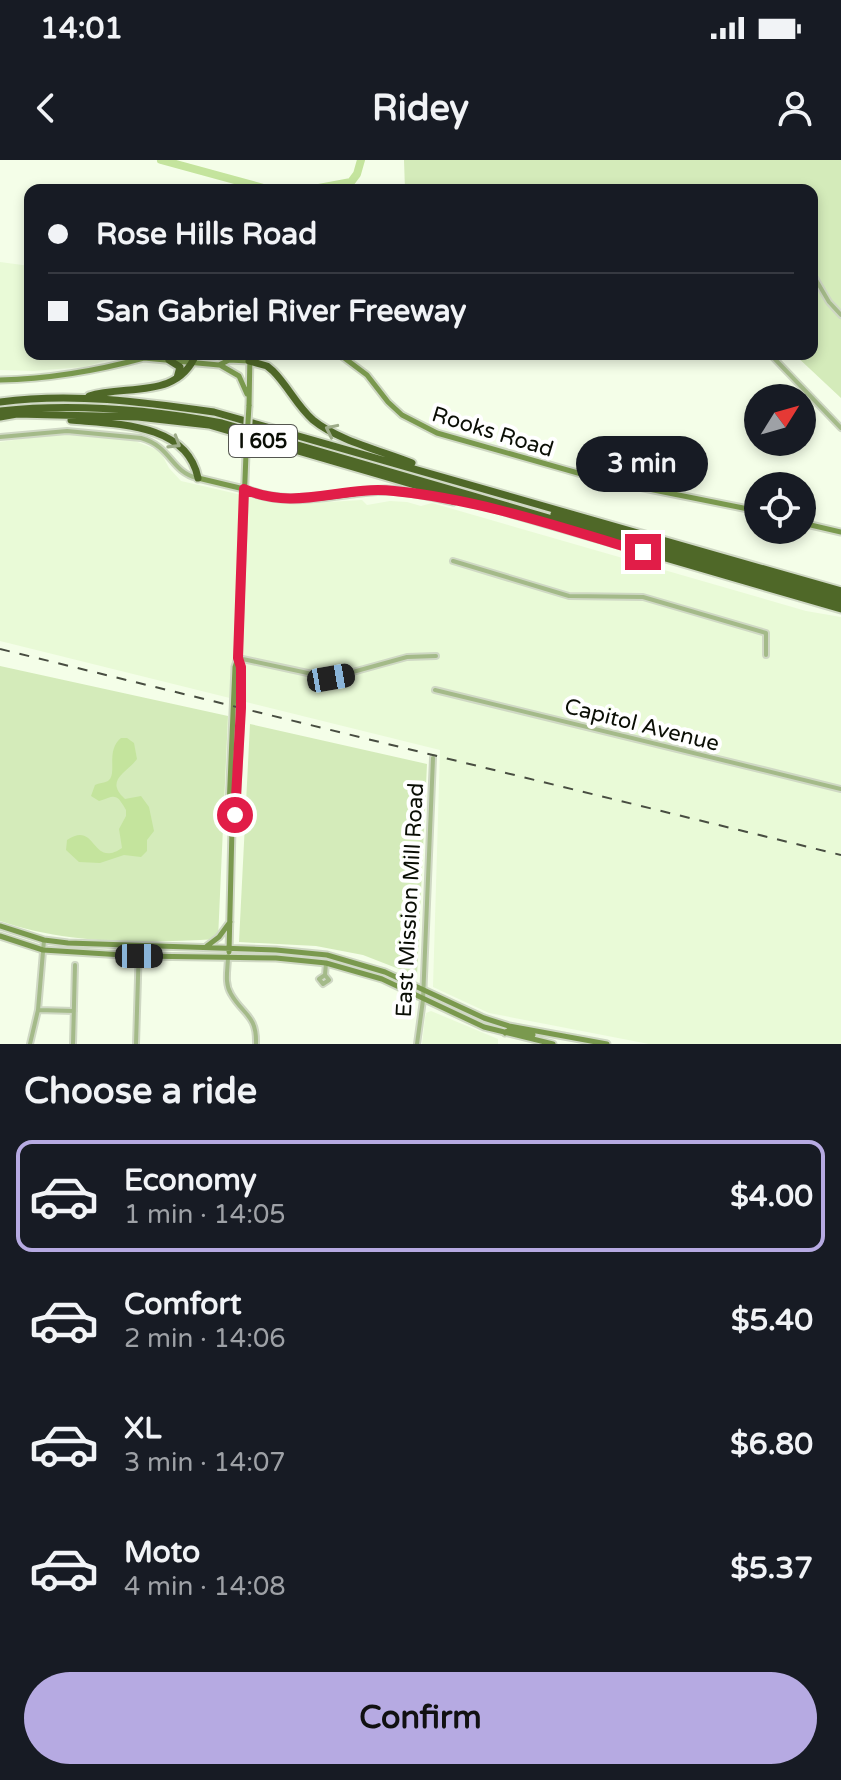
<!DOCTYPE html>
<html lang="en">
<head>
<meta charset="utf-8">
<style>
  body { margin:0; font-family:"Varela Round",sans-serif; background:#242831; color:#f1f3f6; height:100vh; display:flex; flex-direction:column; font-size:30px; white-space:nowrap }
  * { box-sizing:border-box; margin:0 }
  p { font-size:26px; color:#9ea1a6 }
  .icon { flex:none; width:44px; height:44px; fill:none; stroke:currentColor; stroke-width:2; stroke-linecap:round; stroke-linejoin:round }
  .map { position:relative; height:884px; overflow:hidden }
  .side { display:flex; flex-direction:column; background:#171b24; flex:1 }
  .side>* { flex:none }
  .hud { position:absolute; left:24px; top:24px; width:794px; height:176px; border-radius:16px; box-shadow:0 4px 12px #0003; display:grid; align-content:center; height:176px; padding:0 24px; background:#171b24 }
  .needle { width:52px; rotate:53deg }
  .tools { position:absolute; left:744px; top:224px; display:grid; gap:16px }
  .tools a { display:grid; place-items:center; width:72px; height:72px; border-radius:50%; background:#171b24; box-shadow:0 4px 12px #0003; font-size:40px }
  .end { position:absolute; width:36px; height:36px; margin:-18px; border:10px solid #e11d48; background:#fff; box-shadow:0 0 0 4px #fff }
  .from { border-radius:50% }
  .bubble { position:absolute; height:56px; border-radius:28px; background:#171b24; box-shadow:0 4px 12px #0003; font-size:26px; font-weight:800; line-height:56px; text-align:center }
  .car { position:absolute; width:24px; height:48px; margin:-24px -12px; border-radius:10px; box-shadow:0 0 6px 2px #0007; background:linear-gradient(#222 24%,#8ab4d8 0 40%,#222 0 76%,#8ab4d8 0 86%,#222 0) }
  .hud b { display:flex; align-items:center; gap:28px; height:76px; font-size:30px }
  .hud b+b { border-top:2px solid #363941 }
  .hud i { width:20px; height:20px; background:#f1f3f6 }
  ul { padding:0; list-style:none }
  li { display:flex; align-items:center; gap:24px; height:112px; margin:0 16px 12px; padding:0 8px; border:4px solid transparent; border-radius:16px }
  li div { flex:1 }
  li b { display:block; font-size:30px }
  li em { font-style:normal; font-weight:800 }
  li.current { border-color:#b6aae2 }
  li>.icon { width:72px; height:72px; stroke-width:1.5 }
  h2 { padding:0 24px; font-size:36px; line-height:96px }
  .primary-button { display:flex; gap:16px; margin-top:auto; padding:16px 24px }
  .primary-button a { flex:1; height:92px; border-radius:48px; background:#b6aae2; color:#111; font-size:32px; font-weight:800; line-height:92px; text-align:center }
  .status { display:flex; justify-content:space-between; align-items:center; height:56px; padding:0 40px; background:#171b24; direction:ltr }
  .status svg { height:22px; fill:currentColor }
  header { display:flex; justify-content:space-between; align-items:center; height:104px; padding:0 24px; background:#171b24; font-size:36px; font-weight:800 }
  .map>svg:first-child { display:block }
  .built { fill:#e9fad7 }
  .green { fill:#d4ebba }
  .water { fill:#c4e49d }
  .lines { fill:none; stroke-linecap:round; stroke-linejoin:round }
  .river { stroke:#c4e49d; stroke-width:8 }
  .street-casing { stroke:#cfd8c4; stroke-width:8 }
  .secondary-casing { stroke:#cfd8c4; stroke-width:9 }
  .highway-casing { stroke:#cfd8c4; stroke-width:11 }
  .street { stroke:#a4ba89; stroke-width:4 }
  .secondary { stroke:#7a994e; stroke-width:5 }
  .highway { stroke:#4f6828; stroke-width:7 }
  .rail { stroke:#484d41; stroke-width:2; stroke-dasharray:10 10; stroke-linecap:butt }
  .secondary-bridge-casing { stroke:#cfd8c4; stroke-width:9; stroke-linecap:butt }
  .secondary-bridge { stroke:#7a994e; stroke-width:5 }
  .oneway { stroke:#9eac89 }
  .route { stroke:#e11d48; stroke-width:10 }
  .labels { text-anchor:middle; stroke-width:8; stroke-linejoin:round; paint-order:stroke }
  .shield { fill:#fff; stroke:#545650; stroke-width:2 }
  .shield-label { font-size:20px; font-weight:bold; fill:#0a0e05 }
  .street-label { font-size:22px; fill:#0a0e05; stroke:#fff }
</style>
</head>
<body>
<div class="status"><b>14:01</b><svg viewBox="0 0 49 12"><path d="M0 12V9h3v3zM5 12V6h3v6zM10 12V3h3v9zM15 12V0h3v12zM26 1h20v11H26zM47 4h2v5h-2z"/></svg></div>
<header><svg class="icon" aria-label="back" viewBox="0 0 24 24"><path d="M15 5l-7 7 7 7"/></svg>Ridey<svg class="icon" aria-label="person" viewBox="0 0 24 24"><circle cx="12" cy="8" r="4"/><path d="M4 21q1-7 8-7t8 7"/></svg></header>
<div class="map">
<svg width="841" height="884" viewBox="0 0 841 884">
  <rect width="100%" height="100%" fill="#f4fee8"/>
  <!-- built -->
  <path class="built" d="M0 102 30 106V194H129L84 207 33 211 0 210Z
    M57 274 130 279 160 291 169 308 181 321 264 340 311 343 362 340 367 345 390 341 407 342 421 346 432 343 806 451 841 457V884H649L489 853 433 827 440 590 0 481V282Z
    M431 851 498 879V884H422L425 858 426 853Z"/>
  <!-- green -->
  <path class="green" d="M404 0H841V238L794 194H812V30H405Z
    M0 506 228 556 218 779C146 783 69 785 0 761Z
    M250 564 427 604 417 816 363 795 316 786 239 782Z"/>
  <!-- water -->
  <path class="water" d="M121 578H127L134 583 137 599C127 613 104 620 125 639L141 636 149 647 154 671 147 680V691L141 697 124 695 100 703 79 702 66 690 67 680C97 660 91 709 122 688L119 669 126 656V650C116 632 115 636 99 641L91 636 95 625C99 623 104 623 108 621 118 614 105 591 121 578Z"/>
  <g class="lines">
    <!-- river -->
    <path class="river" d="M161 0 271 30
      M308 30 351 22 357 14 361 0"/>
    <defs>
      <path id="street" d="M812 113 829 142 841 155
        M770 194 841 268
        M0 277 67 271 141 278C172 287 170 311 197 318
        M453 401 569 436 643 437 766 473V495
        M238 498 331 518 407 497 436 496
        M435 530 841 629
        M228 796C228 809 224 823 231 834 243 855 257 855 256 884
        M325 815 329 820 323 824 319 819 325 815 326 803
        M38 850 74 851
        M30 884 38 850 44 780
        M73 884 75 805
        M136 884 139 785
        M417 884 423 840 433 598"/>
      <path id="secondary" d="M215 194 236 197
        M339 194 367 215 388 242 402 255 437 273 599 319 758 351
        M144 198 219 205 229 200 249 201
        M220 205 239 216 247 234
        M0 220C50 219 96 211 144 198L150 194
        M249 246 250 194
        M198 318 244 329
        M802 363 841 372
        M233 665 236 650 241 548V507L239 499
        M0 766 44 780 68 783 276 790 327 795 385 812 484 858 509 866 607 884
        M0 776 43 790 139 796 276 798 326 803 382 819 484 867 553 884
        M207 786 219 777 230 762
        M229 792 232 668 229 647 235 507 238 498 246 294
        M505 873 509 870 533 875"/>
      <path id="highway" d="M169 200 180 207 177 218
        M249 201 267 206 273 211C288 226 297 246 313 260 337 280 382 291 412 303
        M89 236C126 224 178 240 196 194
        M0 242C72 232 143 242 214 252L841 431
        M0 251C75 243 147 249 222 263L841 443
        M0 257 17 254 138 257 209 265 841 449
        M71 260C116 264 187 263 198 318
        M244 329C290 349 337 332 385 330 407 330 431 336 453 341
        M554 354 841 437"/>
    </defs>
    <!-- street casing -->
    <use href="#street" class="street-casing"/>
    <!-- secondary casing -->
    <use href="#secondary" class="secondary-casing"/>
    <!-- highway casing -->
    <use href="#highway" class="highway-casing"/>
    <!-- street -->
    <use href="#street" class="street"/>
    <!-- secondary -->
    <use href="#secondary" class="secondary"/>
    <!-- highway -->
    <use href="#highway" class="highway"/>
    <!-- rail -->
    <path class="rail" d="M0 489 841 695"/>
    <defs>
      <path id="secondary-bridge" d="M246 294 249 246"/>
    </defs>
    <!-- secondary-bridge casing -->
    <use href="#secondary-bridge" class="secondary-bridge-casing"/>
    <!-- secondary-bridge -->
    <use href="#secondary-bridge" class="secondary-bridge"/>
  </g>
  <!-- one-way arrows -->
  <defs><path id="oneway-chevron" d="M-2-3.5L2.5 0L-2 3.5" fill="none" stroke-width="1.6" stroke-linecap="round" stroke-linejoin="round" transform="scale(2)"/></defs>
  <g class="oneway">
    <use href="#oneway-chevron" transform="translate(331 270) rotate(-154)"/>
    <use href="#oneway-chevron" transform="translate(175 283) rotate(32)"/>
  </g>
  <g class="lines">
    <!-- route -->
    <path class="route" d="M235 655 241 548V507L238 498 244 329C297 352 342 325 394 331 479 339 562 368 643 392"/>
  </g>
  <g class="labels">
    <!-- shield labels -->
    <rect class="shield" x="229" y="265" width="68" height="32" rx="6"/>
    <g class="shield-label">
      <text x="263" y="288">I 605</text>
    </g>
    <!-- street labels -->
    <g class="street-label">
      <text transform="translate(493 271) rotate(17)" y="8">Rooks Road</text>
      <text transform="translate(642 564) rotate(14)" y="8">Capitol Avenue</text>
      <text transform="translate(409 740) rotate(-87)" y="8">East Mission Mill Road</text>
    </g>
  </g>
</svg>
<div class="tools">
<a><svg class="needle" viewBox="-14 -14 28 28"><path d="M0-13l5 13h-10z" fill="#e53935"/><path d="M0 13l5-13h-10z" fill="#9ea1a6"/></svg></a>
<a><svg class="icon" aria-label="locate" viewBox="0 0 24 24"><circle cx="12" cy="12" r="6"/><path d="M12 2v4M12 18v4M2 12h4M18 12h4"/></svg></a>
</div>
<i class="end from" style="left:235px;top:655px"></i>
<i class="end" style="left:643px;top:392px"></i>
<div class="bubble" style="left:576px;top:276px;width:132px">3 min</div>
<i class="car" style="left:331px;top:518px;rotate:80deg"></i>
<i class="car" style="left:139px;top:796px;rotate:90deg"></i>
<div class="hud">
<b><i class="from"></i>Rose Hills Road</b>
<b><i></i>San Gabriel River Freeway</b>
</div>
</div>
<section class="side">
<h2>Choose a ride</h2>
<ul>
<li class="current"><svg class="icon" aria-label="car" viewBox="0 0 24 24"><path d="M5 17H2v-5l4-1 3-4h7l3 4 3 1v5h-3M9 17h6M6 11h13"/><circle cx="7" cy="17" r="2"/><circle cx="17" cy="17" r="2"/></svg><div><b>Economy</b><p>1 min · 14:05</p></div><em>$4.00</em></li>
<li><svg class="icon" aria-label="car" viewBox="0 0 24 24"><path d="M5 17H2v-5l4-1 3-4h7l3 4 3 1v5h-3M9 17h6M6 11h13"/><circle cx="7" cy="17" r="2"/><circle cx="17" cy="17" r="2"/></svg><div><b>Comfort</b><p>2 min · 14:06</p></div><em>$5.40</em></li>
<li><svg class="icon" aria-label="car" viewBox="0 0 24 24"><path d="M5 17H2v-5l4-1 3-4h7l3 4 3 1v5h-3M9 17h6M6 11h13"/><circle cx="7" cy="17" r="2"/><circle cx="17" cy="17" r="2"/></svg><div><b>XL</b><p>3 min · 14:07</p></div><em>$6.80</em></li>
<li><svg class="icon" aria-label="car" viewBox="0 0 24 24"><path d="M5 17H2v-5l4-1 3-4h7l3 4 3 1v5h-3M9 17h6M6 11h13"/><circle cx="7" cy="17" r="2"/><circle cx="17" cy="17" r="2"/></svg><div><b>Moto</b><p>4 min · 14:08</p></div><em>$5.37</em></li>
</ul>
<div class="primary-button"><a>Confirm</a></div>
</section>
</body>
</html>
